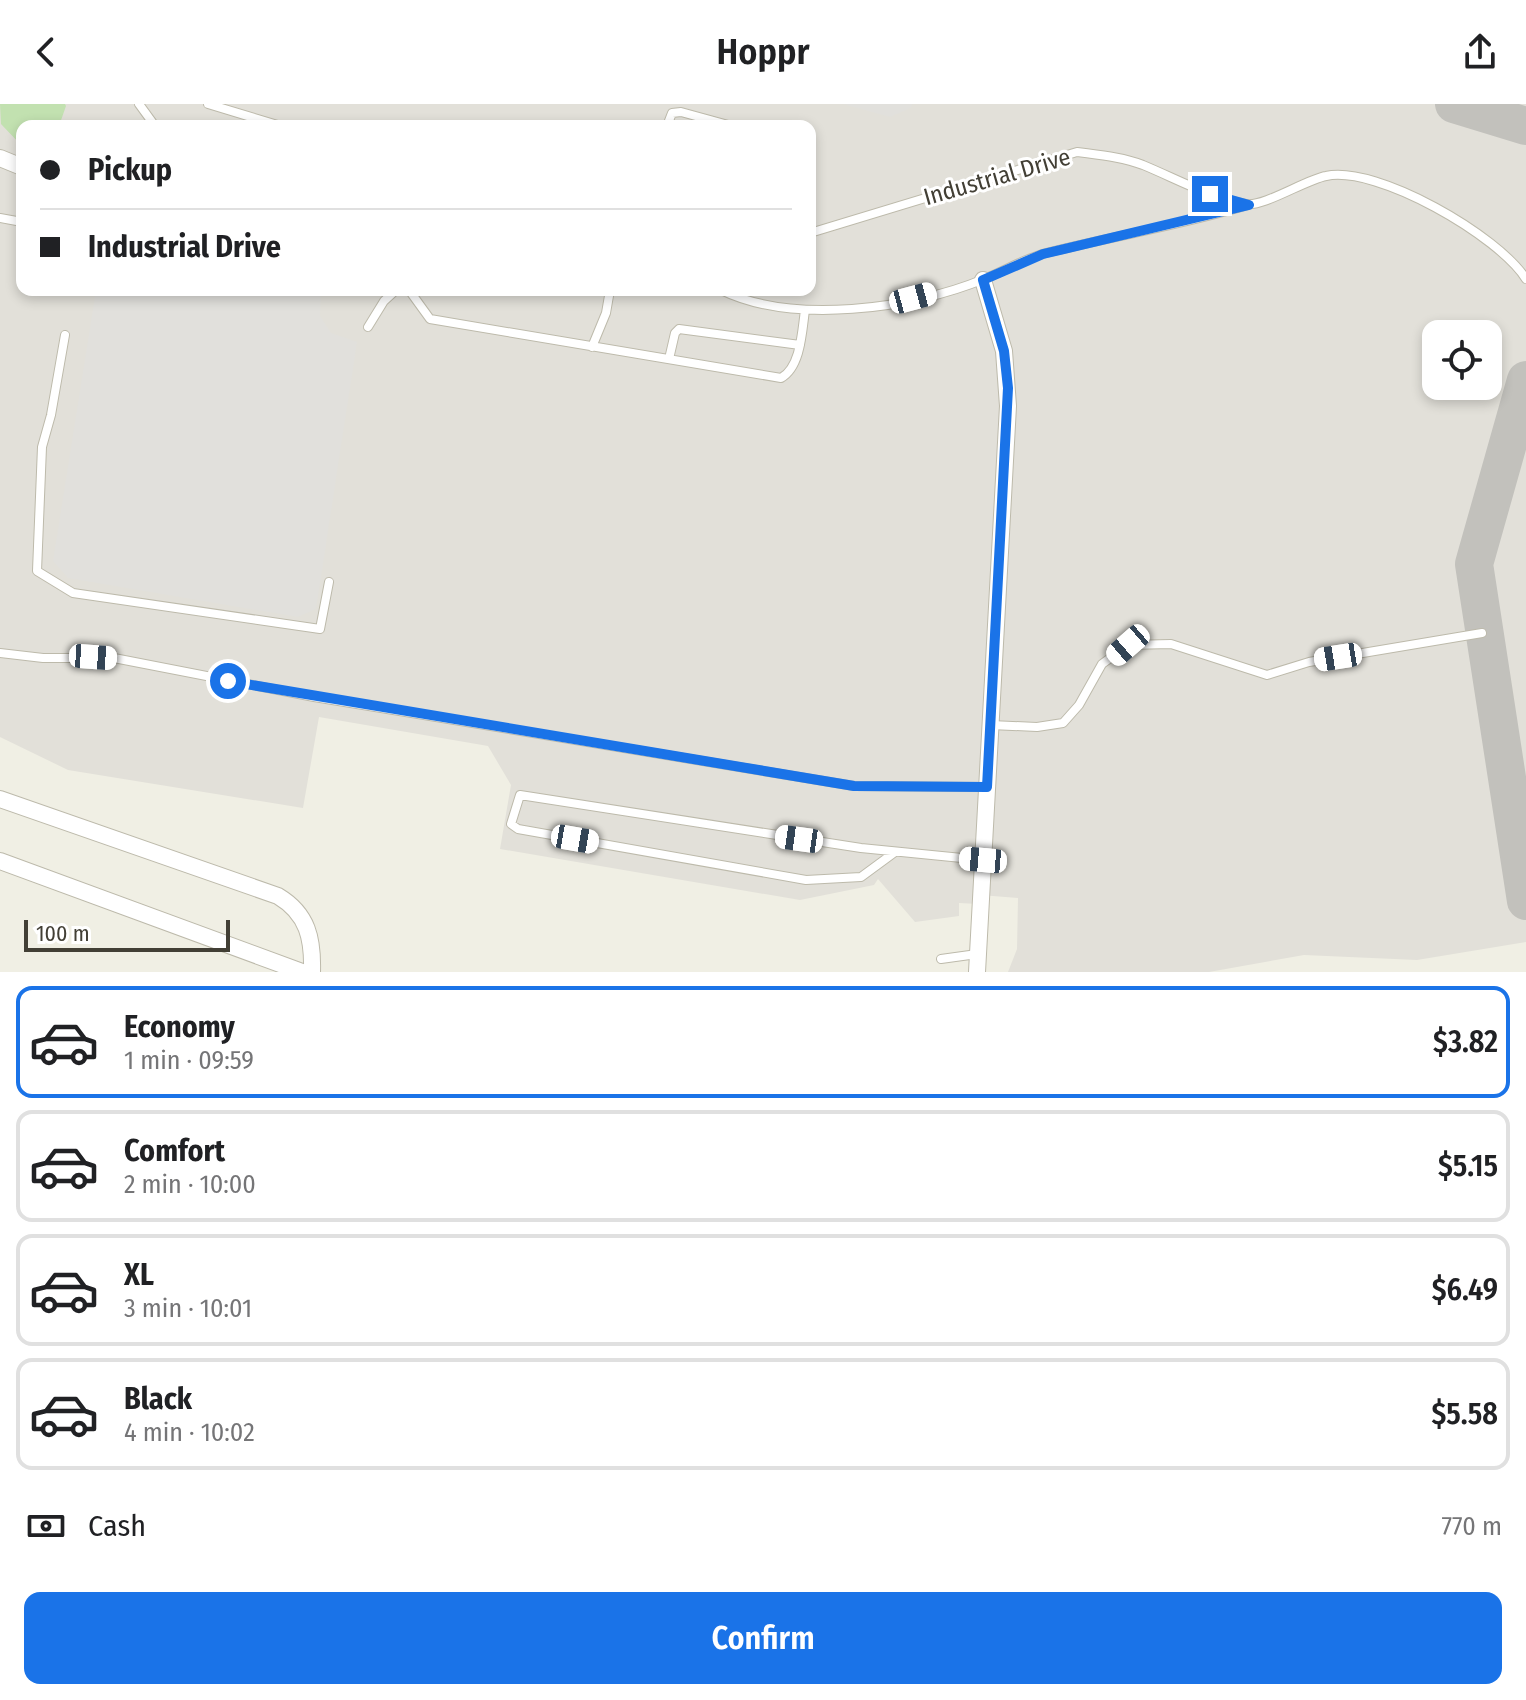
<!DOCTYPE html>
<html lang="en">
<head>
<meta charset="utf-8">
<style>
  body { margin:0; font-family:"Fira Sans Condensed",sans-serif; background:#f6f6f6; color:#202124; height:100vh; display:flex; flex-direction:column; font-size:30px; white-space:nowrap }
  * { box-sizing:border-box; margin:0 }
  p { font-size:26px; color:#757577 }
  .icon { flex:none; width:44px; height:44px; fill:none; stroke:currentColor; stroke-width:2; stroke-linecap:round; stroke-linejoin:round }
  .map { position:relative; height:868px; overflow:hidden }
  .panel { display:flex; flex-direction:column; background:#fff; flex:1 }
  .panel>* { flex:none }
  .guide { position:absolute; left:16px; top:16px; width:800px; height:176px; border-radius:16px; box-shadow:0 4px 12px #0003; display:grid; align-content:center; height:176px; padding:0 24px; background:#fff }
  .fabs { position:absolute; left:1422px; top:216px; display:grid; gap:16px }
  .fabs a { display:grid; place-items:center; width:80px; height:80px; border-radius:16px; background:#fff; box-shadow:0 4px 12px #0003; font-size:40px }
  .scale { position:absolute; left:24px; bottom:20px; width:206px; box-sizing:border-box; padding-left:8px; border:4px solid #423f35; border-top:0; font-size:22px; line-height:28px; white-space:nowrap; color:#423f35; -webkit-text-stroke:6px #fff; paint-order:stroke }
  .end { position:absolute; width:36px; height:36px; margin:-18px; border:10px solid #1a73e8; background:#fff; box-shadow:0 0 0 4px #fff }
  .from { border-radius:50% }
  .car { position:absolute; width:24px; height:48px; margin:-24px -12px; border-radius:10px; box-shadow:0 0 6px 2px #0007; background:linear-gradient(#fff 24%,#345 0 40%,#fff 0 76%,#345 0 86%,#fff 0) }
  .guide b { display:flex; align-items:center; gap:28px; height:76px; font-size:30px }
  .guide b+b { border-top:2px solid #e0e0e0 }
  .guide i { width:20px; height:20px; background:#202124 }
  ul { padding:14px 0 0; list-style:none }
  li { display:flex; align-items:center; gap:24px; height:112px; margin:0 16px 12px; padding:0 8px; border:4px solid #e0e0e0; border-radius:16px }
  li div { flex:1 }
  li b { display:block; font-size:30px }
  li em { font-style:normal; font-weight:600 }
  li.active { border-color:#1a73e8 }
  li>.icon { width:72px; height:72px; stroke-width:1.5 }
  .pay { display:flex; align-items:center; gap:20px; height:88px; padding:0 24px; font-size:30px }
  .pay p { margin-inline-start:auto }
  .primary-button { display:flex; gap:16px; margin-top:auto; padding:16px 24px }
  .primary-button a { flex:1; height:92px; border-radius:16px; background:#1a73e8; color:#fff; font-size:32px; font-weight:600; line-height:92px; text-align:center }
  header { display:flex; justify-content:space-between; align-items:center; height:104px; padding:0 24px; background:#fff; font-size:36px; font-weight:600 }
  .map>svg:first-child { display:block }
  .industrial { fill:#e2e0d9; fill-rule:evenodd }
  .green { fill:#c2e1b0 }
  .parking { fill:#e1e0dc }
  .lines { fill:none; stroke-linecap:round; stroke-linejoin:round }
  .taxiway { stroke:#c2c1bc; stroke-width:38 }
  .lane-casing { stroke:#bdbaab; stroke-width:10 }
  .street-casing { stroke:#bdbaab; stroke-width:18 }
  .lane { stroke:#fff; stroke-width:8 }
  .street { stroke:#fff; stroke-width:16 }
  .route { stroke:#1a73e8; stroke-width:10 }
  .labels { text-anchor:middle; stroke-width:6; stroke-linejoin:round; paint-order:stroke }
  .street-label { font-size:24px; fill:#423f35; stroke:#fff }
</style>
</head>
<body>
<header><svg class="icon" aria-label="back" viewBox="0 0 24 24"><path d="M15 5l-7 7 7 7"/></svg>Hoppr<svg class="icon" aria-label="share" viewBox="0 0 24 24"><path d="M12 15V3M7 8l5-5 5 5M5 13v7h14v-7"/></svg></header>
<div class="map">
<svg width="1526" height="868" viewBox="0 0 1526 868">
  <rect width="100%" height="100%" fill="#f0efe4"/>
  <!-- industrial -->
  <path class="industrial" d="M0 0H1526V838L1417 856 1304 851 1209 868H1008L1017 845 1018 794 980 791 978 800 959 799V812L915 818 878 775 874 781 800 796 500 745 511 681 488 642 319 613 303 704 68 666 0 633ZM22 22H810V186H22ZM1436 230H1488V282H1436Z"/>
  <!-- green -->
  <path class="green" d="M0 0H65L66 2 59 22H22V42L1 20Z"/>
  <!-- parking -->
  <path class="parking" d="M843 0H912L911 4 890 13Z
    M96 186H317L321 187 320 212 331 229 357 238 316 505 298 513 68 474 53 457Z"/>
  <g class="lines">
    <!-- taxiway -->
    <path class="taxiway" d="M1454 0 1526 22
      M1526 276 1474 460 1526 797"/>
    <defs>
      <path id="lane" d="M139 0 155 22
        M208 0 281 22
        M667 22 672 9 681 8 732 22
        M0 114 22 118
        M810 129 1077 48C1099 51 1122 53 1143 61 1177 75 1208 93 1246 100 1264 103 1305 76 1326 72 1377 61 1499 132 1526 175
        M409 186 430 215 781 274C801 263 802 227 805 206
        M614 186H623
        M721 186C792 221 912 205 984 175 1005 167 1023 155 1046 149 1113 132 1182 121 1248 101
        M368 223 384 197 396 186
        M65 231 51 311 42 343 37 467 73 489 320 525 329 478
        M592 243 606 209 610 186
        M669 255 675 229 679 225 800 241
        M0 549 43 554H114L314 593 854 682 987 683
        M991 621 1037 623 1063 619 1079 601 1102 560 1128 541 1171 540 1267 571 1309 558 1482 529
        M895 748 861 773 806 776 518 725 511 720 520 691 861 744 982 756
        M941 855 977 850"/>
      <path id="street" d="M0 54 22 63
        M0 695 278 792C308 810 313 835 312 868
        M0 757 302 868
        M977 868 1008 302 1004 247 983 176"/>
    </defs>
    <!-- lane casing -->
    <use href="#lane" class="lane-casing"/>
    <!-- street casing -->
    <use href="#street" class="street-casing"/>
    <!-- lane -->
    <use href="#lane" class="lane"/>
    <!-- street -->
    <use href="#street" class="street"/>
  </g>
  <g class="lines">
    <!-- route -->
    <path class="route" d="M228 577 854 682 987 683 1008 284 1004 247 983 176 1043 150 1249 101 1210 90"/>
  </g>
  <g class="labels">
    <!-- street labels -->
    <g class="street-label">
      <text transform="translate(997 73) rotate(-16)" y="8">Industrial Drive</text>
    </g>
  </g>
</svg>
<div class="fabs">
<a><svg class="icon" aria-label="locate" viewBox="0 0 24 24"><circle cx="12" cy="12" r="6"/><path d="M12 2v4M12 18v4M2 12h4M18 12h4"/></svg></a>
</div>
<div class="scale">100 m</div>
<i class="end from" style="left:228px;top:577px"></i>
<i class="end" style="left:1210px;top:90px"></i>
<i class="car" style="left:913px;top:194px;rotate:75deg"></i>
<i class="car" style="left:1128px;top:541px;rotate:229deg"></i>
<i class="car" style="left:93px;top:553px;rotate:94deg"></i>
<i class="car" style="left:1338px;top:553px;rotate:261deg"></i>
<i class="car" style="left:575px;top:735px;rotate:100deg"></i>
<i class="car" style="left:799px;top:735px;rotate:278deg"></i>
<i class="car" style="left:983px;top:756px;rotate:275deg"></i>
<div class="guide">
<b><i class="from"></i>Pickup</b>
<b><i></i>Industrial Drive</b>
</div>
</div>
<section class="panel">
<ul>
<li class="active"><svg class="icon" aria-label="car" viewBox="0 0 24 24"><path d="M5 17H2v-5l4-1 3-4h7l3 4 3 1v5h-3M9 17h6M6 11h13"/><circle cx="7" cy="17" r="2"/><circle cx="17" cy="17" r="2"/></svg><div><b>Economy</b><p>1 min · 09:59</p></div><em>$3.82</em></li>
<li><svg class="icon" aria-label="car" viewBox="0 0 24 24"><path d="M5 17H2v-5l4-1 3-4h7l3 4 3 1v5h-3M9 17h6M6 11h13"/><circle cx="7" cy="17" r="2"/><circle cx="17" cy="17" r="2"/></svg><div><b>Comfort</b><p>2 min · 10:00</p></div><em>$5.15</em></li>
<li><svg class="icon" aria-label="car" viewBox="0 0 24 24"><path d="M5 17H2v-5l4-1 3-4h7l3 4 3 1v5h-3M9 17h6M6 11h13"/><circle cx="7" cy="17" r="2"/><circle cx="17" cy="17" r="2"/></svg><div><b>XL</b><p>3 min · 10:01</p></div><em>$6.49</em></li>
<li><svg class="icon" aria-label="car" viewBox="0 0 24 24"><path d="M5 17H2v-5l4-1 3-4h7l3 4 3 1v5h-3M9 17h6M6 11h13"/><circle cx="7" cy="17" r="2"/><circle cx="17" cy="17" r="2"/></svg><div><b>Black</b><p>4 min · 10:02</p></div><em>$5.58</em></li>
</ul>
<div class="pay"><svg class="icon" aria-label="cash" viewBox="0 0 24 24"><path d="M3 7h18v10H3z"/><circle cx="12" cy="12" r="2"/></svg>Cash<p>770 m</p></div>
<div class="primary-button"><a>Confirm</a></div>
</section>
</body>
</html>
